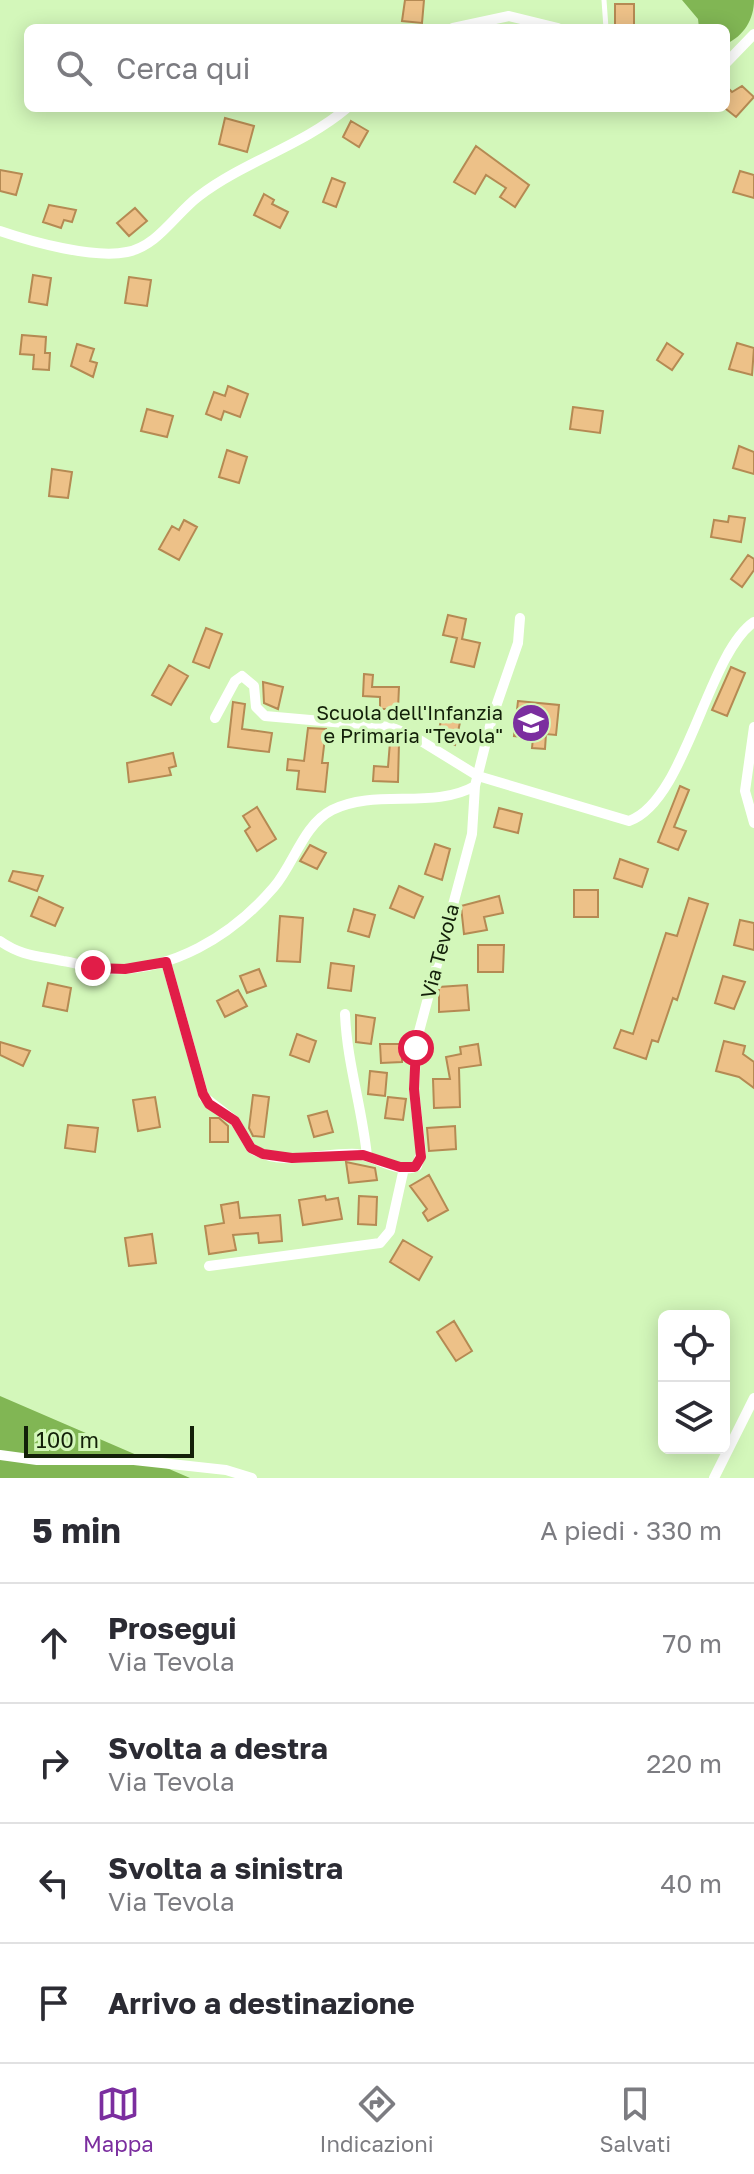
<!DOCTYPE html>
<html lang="it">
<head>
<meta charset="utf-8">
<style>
  :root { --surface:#fff; --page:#f2f2f3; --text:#2b2b33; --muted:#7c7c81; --line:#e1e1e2; --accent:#7b2e9f }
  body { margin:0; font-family:"Golos Text",sans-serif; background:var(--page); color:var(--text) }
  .controls { position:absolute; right:24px; bottom:24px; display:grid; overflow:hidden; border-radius:12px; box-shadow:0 4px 20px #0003 }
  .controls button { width:72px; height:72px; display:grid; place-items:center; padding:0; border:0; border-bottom:2px solid var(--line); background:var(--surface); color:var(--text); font:40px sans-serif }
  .scale { position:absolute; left:24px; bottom:20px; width:170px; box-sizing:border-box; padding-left:8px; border:4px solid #132009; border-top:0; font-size:22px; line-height:28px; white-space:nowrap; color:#132009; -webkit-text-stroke:6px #d3f7ba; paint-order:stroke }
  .stop { position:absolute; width:24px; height:24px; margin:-18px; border:6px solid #e11d48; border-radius:50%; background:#fff }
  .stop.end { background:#e11d48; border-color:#fff; box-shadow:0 2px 8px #0008 }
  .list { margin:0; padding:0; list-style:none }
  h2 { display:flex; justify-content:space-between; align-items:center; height:104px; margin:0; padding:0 32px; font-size:34px }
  h2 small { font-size:26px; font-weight:400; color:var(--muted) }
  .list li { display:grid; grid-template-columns:52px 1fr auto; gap:24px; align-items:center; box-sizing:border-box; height:120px; padding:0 32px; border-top:2px solid var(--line) }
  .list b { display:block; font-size:30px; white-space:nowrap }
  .list p { margin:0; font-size:26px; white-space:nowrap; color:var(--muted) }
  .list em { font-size:26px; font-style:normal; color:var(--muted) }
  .icon { flex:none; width:44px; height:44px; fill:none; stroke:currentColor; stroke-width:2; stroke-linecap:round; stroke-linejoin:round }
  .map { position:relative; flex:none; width:754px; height:1478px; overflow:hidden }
  .search { position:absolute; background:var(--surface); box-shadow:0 4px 20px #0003; left:24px; right:24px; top:24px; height:88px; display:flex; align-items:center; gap:20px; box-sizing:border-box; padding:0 28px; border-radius:12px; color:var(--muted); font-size:30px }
  .sheet { height:584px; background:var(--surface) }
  nav { display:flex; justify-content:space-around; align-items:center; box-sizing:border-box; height:112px; border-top:2px solid var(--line); background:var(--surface); font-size:22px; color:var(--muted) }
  nav a { display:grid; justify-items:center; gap:4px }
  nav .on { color:var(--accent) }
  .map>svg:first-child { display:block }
</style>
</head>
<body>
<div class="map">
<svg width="754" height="1478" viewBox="0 0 754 1478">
  <rect width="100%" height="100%" fill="#d3f7ba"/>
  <!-- forest -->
  <path fill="#81b654" d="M682,0H754C754,19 744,36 726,44V28H699L698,19Z
    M0,1396L190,1478H0Z"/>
  <!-- building -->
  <path fill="#edc188" stroke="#b58a53" stroke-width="2" d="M405,0H424L422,23L402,21Z
    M615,4H634V28H615Z
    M726,86L732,92L742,86L754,97L736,117L726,109Z
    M225,118L254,126L247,152L219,144Z
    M351,121L368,131L359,147L343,137Z
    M476,146L529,185L515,207L500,197L506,188L486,175L475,194L454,182Z
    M0,170L22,174L16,195L0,191Z
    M740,171L754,175V198L733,192Z
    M332,178L345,183L336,207L323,202Z
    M264,194L274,200L272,204L288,212L280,228L254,215Z
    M49,205L76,210L72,222L64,220L61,228L43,222Z
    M135,208L147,221L129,236L117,223Z
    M33,275L51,278L47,305L29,302Z
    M129,277L151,280L147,306L125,303Z
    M22,335L46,337L45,353H50L49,370L33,369L34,355L20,354Z
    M667,343L683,354L672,370L657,360Z
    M737,343L754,348L752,375L729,369Z
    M77,344L94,349L90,361L97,363L93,377L71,366Z
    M228,386L248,394L240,417L224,411L221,420L206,414L214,392L225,396Z
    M573,407L603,411L600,433L570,429Z
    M147,409L173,416L167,437L141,431Z
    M739,446L754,452V474L733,468Z
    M227,450L247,457L239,483L219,477Z
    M52,469L72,472L68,498L49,496Z
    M729,516L745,518L741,542L711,537L714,520L728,522Z
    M184,520L197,527L179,560L159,549L172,526L179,530Z
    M748,555L754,559V570L742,587L731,579Z
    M448,615L466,619L462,639L480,643L474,667L451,662L457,638L443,635Z
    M206,628L222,634L209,668L193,662Z
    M169,665L188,676L171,705L152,695Z
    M731,667L745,673L727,716L712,710Z
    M364,674L373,675L372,687H399L398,709H380V697L363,696Z
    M263,682L283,687L278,709L264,703Z
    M518,701L559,705L556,735L546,734L545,749L532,748L533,738L514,736Z
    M233,702L245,704L242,729L272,733L269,752L228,747Z
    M443,713L461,718L455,745L436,741Z
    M308,728L326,729L322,763H328L325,792L297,789L299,771L287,770L288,759L304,761Z
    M390,742L399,743L398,782L373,781L374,766L388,767Z
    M173,753L176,766L169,768L171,775L129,782L127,763Z
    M680,786L689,790L674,827L686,831L678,850L658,842Z
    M257,807L276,839L257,851L245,831L250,827L243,816Z
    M499,808L522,814L518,833L494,827Z
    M435,844L450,849L442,880L425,874Z
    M310,845L326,853L317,869L300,861Z
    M620,859L648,869L642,887L614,878Z
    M13,871L43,876L37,891L9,881Z
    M399,886L423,897L414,918L390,908Z
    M574,890H598V917H574Z
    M499,896L503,913L484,917L487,930L464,934L461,906Z
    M39,897L63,908L55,926L31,916Z
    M689,898L708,904L677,1000L673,998L658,1042L652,1040L646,1059L614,1048L621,1030L633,1034L666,933L677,936Z
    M354,909L375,915L369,937L348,931Z
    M280,916L303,918L300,962L277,961Z
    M740,920L754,923V950L734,945Z
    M478,945H504L503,972H478Z
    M331,963L354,966L351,991L328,988Z
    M259,969L266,986L247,993L240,976Z
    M723,976L745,982L734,1009L715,1003Z
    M48,983L71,988L67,1011L43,1006Z
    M467,985L469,1010L439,1012V987Z
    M238,990L247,1006L225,1017L217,1001Z
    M356,1015L375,1018L371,1044L356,1042Z
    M297,1034L316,1041L309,1062L290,1055Z
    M724,1041L745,1046L743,1054L754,1062V1088L739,1077L716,1071Z
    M0,1042L30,1051L23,1066L0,1055Z
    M380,1044H402V1062L381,1063Z
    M478,1044L481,1065L459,1068L460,1107L434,1108L433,1079H450L446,1057L461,1054L460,1047Z
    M370,1071L387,1073L385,1096L368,1094Z
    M253,1095L269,1097L264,1137L253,1136L249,1128Z
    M155,1097L160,1127L138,1131L133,1100Z
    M388,1097L406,1099L403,1120L385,1118Z
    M327,1111L333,1132L314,1137L308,1116Z
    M210,1118H219L228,1126V1142H210Z
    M68,1125L98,1128L95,1152L65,1148Z
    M455,1126L456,1149L429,1151L427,1128Z
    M346,1162L375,1168L377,1180L349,1183Z
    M429,1175L448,1210L428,1221L423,1213L427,1209L410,1186Z
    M325,1196L326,1200L338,1198L342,1219L303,1225L299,1200Z
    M359,1196L377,1197L376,1225L358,1224Z
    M238,1202L240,1218L280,1215L282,1241L259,1243L258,1233L233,1235L236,1250L209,1254L205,1226L224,1223L221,1205Z
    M152,1234L156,1263L129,1266L125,1238Z
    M403,1240L432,1257L419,1280L390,1262Z
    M454,1321L472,1351L456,1361L437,1332Z"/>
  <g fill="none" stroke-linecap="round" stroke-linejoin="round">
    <!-- service -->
    <path stroke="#fff" stroke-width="5" d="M604,0L606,28"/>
    <!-- minor -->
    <path stroke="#fff" stroke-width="10" d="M453,28L509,16L558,28
      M726,63L754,34
      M0,231C32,242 94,259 127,252C158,246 175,214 199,196C245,161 302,146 347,108
      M215,718L235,681L242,676L254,686L256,707L265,716L390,727L413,736L478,776L629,821C686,801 707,654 754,622
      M754,727L745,791L754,823
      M0,941C21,956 39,956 63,961C77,963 90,968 105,969C171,973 232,936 274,887C294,864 303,825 332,810C375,788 433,810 475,786
      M166,962L204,1097L235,1121L251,1148C281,1168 323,1152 357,1154C375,1156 400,1175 417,1166L421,1153L414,1089L417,1039L472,834L475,786L492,718L518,643L520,618
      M345,1014C347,1063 362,1107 367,1156
      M209,1266L380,1243L390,1231L404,1168
      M0,1455L37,1460H134L226,1470L252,1478
      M714,1478L754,1398"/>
  </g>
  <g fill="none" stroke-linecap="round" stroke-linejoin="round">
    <!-- route -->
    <path stroke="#e11d48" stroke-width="10" d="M93,968L125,969L166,962L203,1094L209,1104L235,1121L251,1148L263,1154L292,1158L363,1155L400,1167H415L421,1157L414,1089L416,1048"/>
  </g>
  <!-- icons -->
  <defs>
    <symbol id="school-disc" viewBox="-11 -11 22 22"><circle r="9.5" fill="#7b2e9f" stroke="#d3f7ba"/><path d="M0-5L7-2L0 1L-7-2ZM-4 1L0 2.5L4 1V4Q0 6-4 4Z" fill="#fff"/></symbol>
  </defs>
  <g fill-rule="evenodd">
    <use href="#school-disc" x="509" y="701" width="44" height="44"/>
  </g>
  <g text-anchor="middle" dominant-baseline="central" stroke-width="7" stroke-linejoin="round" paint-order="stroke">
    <!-- poi labels -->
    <g font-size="20" fill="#132009" stroke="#d3f7ba" text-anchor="end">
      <text x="503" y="712">Scuola dell'Infanzia<tspan x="503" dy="23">e Primaria "Tevola"</tspan></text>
    </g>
    <!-- street labels -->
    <g font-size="20" fill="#132009" stroke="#d3f7ba">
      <text transform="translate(439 951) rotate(-75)">Via Tevola</text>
    </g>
  </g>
</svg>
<div class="controls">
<button><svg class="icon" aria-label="locate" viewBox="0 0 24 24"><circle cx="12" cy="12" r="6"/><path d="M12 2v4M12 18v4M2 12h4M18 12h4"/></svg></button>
<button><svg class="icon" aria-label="layers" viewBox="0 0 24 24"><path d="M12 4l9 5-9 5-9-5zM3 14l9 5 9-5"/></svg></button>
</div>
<div class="scale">100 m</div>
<div class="stop" style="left:416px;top:1048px"></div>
<div class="stop end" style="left:93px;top:968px"></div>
<div class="search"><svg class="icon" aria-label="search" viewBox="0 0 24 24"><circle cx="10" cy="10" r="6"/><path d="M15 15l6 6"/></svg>Cerca qui</div>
</div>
<section class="sheet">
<h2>5 min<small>A piedi · 330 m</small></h2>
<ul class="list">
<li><svg class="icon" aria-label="ahead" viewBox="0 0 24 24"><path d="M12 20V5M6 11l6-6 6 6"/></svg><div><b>Prosegui</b><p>Via Tevola</p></div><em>70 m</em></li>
<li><svg class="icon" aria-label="right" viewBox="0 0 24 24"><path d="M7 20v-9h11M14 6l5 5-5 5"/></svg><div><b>Svolta a destra</b><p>Via Tevola</p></div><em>220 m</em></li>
<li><svg class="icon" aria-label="left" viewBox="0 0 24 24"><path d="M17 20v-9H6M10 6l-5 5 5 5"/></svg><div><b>Svolta a sinistra</b><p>Via Tevola</p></div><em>40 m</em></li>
<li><svg class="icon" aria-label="arrive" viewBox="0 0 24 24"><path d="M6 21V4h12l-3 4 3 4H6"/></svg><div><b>Arrivo a destinazione</b></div></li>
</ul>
</section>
<nav>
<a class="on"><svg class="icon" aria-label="map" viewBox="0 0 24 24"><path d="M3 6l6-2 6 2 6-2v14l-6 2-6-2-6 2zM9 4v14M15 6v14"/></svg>Mappa</a>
<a><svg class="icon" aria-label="directions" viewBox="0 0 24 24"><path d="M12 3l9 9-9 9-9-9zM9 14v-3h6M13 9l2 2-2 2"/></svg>Indicazioni</a>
<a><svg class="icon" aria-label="saved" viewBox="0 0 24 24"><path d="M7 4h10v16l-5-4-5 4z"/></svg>Salvati</a>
</nav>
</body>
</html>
